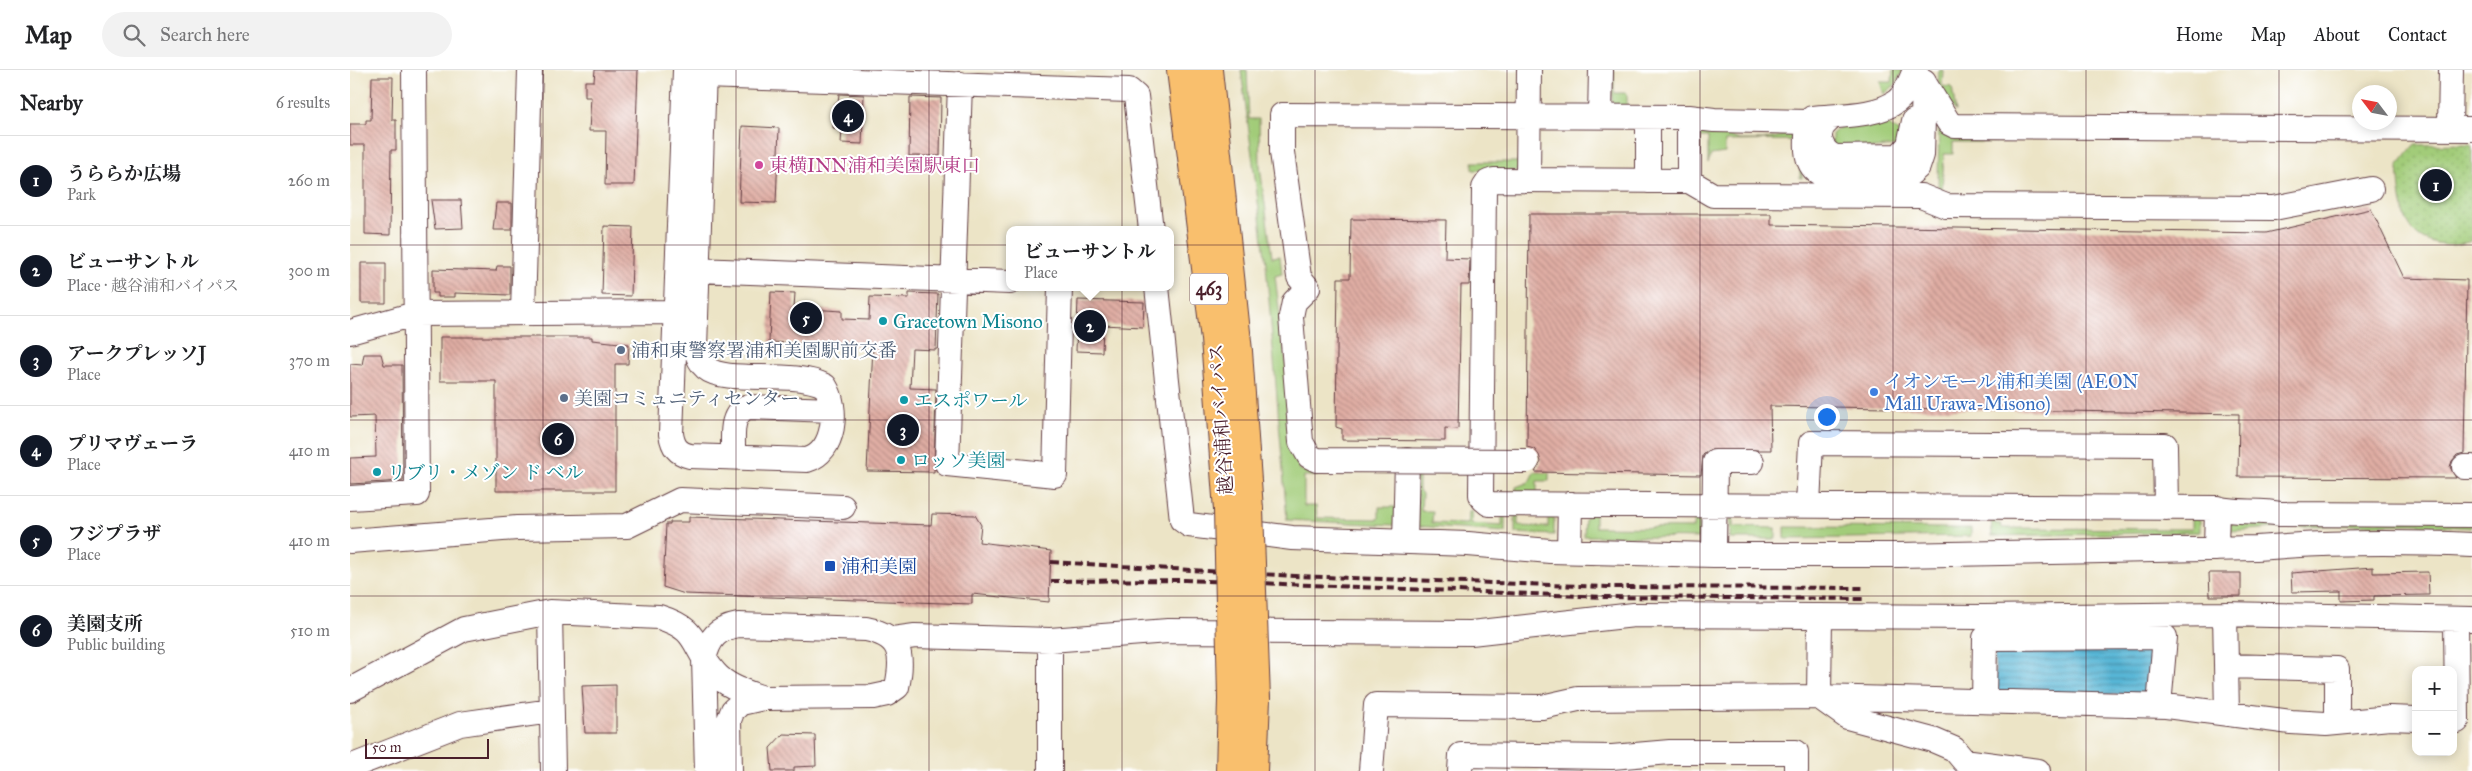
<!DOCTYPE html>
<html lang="en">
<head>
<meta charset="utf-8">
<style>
  :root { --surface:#fff; --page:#f2f2f2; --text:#202124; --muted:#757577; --line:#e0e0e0; --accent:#111827 }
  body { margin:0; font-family:"IM FELL Great Primer","Noto Serif JP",serif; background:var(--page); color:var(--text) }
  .controls { position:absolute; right:15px; bottom:15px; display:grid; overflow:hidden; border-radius:10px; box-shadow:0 2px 12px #0003 }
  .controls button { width:45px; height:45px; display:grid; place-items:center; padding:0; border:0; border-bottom:1px solid var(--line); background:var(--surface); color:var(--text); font:25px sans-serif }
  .compass { position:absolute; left:2002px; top:15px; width:45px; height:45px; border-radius:50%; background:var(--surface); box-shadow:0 2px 12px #0003; rotate:302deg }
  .scale { position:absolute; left:15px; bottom:12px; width:124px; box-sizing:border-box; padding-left:5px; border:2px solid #4a1f2b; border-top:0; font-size:14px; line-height:18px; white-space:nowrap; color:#4a1f2b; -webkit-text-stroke:4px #fff; paint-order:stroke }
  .you { position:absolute; left:1476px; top:346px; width:18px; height:18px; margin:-12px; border:4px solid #fff; border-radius:50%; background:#1a73e8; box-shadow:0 0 0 8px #1a73e833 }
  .badge { display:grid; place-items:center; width:32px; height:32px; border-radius:50%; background:var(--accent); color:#fff; font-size:16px; font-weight:700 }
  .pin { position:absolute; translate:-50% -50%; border:2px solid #fff; box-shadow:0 1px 5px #0006 }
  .popup { position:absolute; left:656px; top:156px; width:168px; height:65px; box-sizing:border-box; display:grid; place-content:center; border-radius:10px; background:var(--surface); filter:drop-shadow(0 1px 4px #0005); font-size:16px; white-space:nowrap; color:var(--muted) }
  .popup b { font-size:19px; color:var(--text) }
  .popup::after { content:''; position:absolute; left:50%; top:100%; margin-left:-10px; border:10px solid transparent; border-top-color:var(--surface) }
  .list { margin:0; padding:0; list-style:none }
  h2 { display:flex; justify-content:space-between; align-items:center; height:65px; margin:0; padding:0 20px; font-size:21px }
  h2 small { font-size:16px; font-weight:400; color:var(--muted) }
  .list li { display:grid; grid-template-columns:32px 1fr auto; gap:15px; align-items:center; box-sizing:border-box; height:90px; padding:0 20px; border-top:1px solid var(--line) }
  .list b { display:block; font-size:19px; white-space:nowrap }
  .list p { margin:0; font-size:16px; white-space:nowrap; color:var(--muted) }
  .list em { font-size:16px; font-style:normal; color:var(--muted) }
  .icon { flex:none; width:28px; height:28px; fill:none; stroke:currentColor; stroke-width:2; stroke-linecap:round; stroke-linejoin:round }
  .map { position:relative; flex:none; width:2122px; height:701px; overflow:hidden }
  header { display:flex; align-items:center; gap:30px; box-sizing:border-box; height:70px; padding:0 25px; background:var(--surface); border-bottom:1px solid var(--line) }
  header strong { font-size:24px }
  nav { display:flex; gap:28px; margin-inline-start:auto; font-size:18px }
  .search { width:350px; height:45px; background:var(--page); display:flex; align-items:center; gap:12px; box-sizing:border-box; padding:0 18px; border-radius:28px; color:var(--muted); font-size:19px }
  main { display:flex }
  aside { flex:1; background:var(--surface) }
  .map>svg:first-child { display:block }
</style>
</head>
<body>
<header>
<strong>Map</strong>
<div class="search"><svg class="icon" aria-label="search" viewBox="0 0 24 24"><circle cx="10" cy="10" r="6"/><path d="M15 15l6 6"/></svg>Search here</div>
<nav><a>Home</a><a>Map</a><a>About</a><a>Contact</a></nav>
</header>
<main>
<aside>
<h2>Nearby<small>6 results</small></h2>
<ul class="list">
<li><span class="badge">1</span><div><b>うららか広場</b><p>Park</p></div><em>260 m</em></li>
<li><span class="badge">2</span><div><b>ビューサントル</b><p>Place · 越谷浦和バイパス</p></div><em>300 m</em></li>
<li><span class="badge">3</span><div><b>アークプレッソJ</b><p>Place</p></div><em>370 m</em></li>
<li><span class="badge">4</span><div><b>プリマヴェーラ</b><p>Place</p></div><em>410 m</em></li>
<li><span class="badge">5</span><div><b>フジプラザ</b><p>Place</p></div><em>410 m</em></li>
<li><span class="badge">6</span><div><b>美園支所</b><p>Public building</p></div><em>510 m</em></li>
</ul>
</aside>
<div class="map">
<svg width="2122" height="701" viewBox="0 0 2122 701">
  <defs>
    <pattern id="park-dots" width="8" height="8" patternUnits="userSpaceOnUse" patternTransform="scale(1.25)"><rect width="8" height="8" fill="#a2cc79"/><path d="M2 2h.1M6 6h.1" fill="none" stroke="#8daf69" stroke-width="1.8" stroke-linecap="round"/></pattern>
    <pattern id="water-rules" width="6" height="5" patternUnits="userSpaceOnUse" patternTransform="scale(1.25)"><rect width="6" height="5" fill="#57b6d6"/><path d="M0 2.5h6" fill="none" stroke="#4a93ae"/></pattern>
    <pattern id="building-back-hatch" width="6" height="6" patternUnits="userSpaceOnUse" patternTransform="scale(1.25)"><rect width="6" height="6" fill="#e0aea4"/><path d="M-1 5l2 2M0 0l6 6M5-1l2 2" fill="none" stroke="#b88d86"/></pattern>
  </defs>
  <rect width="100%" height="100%" fill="#fff"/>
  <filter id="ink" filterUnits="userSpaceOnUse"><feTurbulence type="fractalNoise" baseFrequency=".02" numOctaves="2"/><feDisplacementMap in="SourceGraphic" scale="10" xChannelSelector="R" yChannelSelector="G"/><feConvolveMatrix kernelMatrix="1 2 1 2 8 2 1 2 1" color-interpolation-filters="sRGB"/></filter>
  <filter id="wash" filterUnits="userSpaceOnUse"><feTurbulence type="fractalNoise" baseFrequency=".0096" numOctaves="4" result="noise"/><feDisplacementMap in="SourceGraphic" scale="20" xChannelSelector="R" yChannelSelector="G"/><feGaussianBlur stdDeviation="1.12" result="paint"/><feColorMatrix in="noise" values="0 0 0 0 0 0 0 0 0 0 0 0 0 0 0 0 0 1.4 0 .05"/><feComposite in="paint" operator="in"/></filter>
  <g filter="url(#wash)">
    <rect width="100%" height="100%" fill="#ece4c6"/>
    <!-- green -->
    <path fill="#a2cc79" stroke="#767652" d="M891,0H897L899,49H909L910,96L922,187L930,186L932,204L925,206L949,400L966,401L967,406H954V436H966L967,448L1029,449V437H1046L1045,455L937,450L916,194Z
      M1262,0H1264V23H1277V36L1262,37Z
      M1543,0H1553L1545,15L1534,24L1530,12H1542Z
      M1589,0H1593L1592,16L1602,17L1606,42L1588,15Z
      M1589,51L1618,65L1620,68L1657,66V72H1603V84H1594L1592,121L1588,117Z
      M1492,55H1539L1550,63L1548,76L1491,81L1482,74V64Z
      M1360,58L1389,70H1414L1444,63L1452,71V108H1450V70L1375,71V83L1361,85L1358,93V67H1346L1352,59Z
      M1123,92H1173L1172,101L1123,100Z
      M1066,402H1069V420L1072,424L1071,441H1083L1082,453L1118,454L1119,442L1122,441L1121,454L1152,456V444H1155V462L1066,456L1068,426L1066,423Z
      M1184,402H1199V411H1187V424H1166V417L1179,412Z
      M1245,442V457L1343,458L1344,443L1350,449L1349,468L1234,466L1235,448Z
      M1383,442V457L1426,458V469H1380V444Z
      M1165,444L1168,445V456L1198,457V444L1202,445L1204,448V465L1165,463Z
      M1641,444H1646L1645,454H1651L1652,458L1842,459V444L1850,450V462L1642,466Z
      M2122,449V458L2063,454L1959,456L1880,461V452Z
      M1435,457L1621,458V466L1435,469Z"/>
    <!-- park -->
    <path fill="url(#park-dots)" stroke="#767652" d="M2119,74L2122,76V171C2114,173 2104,176 2095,175C2049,172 2051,130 2048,95L2064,75Z"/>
    <!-- water -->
    <path fill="url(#water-rules)" stroke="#506a80" d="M1644,575L1808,577L1803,626L1646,622Z"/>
    <g id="blocks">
      <!-- building -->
      <path fill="url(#building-back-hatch)" d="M245,0H288L284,115H255L256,61H239L241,27H235V11H244Z
        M22,7H43L42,50H46V80H41L40,165L15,164V75H0V54H16V50H21Z
        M489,24L514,25L512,74L491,73L492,59L483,58L484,33H488Z
        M560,27L591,28L590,86H559Z
        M392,56L429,58L426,133L389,132Z
        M81,130H111L113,158L85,159Z
        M146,133H162V160H143Z
        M2021,139L2054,208L2117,210L2114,383L2107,385L2102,391L2100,397L2106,408L1888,407L1889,344L1420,336L1421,380H1359L1353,385L1351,405L1185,402L1191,392L1189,385L1184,379L1177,377L1179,144H1421V155L1916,163Z
        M1001,149L1096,150L1095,188L1120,189L1119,215H1111L1108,359L1095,358V371L992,370V359L986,357L988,208H1000Z
        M254,156L283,157L281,226L252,225Z
        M11,193H36V233H11Z
        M147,196H160V225L105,223V227H88V223H83V199L146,201Z
        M421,222L445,223L444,238L492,241V249L519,250L520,227L559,228V223L588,224L586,280L562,279L560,318L586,319L584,402L517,401L523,276L419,272Z
        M728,230L794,232L793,257L753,255L752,282L726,281Z
        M90,267H242V270L279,274L278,294H265V421H146V311H90Z
        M14,284H31L34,295H52L53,411L0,414V388L26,387L25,346L0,347V294L12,295Z
        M582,444L625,445L631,455L629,472L701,481L699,532L622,524V534L335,524L313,517L316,454H320V452H339V447L581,455Z
        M2023,497V503L2078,502L2079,525L2024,526V530L1991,531V521L1942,522L1941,503Z
        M1859,503H1891V526H1860Z
        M266,615V663H235L232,616Z
        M433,664L465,665L466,696L444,697V701H422L420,678Z"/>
    </g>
  </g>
  <g filter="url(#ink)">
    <use href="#blocks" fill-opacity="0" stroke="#623d42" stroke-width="1"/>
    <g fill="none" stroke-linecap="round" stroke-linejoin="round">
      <defs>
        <path id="minor" d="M335,0L321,364C323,376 327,383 340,386L457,390C485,382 489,338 475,316C444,299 376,315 356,298C350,293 348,286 345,278L354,0
          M1565,0C1560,11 1557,23 1547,31C1526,47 1487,45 1462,48L1458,52C1457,70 1452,94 1471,104H1560L1568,97L1572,85L1574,11
          M354,6L779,20L786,26L801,160
          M610,14L597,394L705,405L710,217
          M1575,14L1599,53L1605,56L2122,59
          M1250,46L1251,0
          M1339,47V111L1144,110L1138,112L1134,118L1131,425L1133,429L1139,434L1867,438C1888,444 1909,439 1930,444L2122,445
          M1478,51C1463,62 1471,82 1486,87L1549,86L1559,75L1564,51
          M2100,58L2101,0
          M1178,110L1179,0
          M1298,111V47
          M1339,111L1363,125L1571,126L1596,136L1924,138L2021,119
          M347,200L660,212
          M807,217L832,450L839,455L942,468L1118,474L1200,481L1364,485H1549L1906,478C1978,472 2049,472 2122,475
          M173,242L180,0
          M941,247L944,232L958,218L949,207L932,82V45L1339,47L1364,50L1458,52
          M0,262L65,244L326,242
          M383,387C384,369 378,344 398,337L482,340
          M2114,397H2122
          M0,428L67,424L64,0
          M1458,435L1461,373L1815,375L1816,438
          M0,471L167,458L277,456L330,430L493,437
          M1055,472L1057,390
          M1866,479L1867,438
          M1219,481L1220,434
          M1364,485L1365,392H1402
          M200,542L203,701
          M1875,544L1877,644
          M1470,546L1469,627L1497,647L1583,670L1604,679L1614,691L1688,701
          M2106,549L2107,651
          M543,569L565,566L700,570V701
          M700,570L818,561L1121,563L1284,545L1634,547L1875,544L2122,549
          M1877,596L1987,599V653
          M0,620L114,559L200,542L309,547C351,560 340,575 365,603C377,617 396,622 413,628
          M1634,631L1635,568L1815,567L1809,636
          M0,697L110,654L201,641
          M357,701L354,589C359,568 367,559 388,555L516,559C551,566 554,584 547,617L537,624L523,627L413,628L391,633L383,640L379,650L380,701
          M1021,701L1026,635L1192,637L1228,629L1469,627L1816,636L1941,652L1976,654L2040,648L2066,649
          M1110,701L1111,685L1262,687L1320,682H1446V701"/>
        <path id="highway" d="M831,0L865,269L878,440
          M858,0L888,281L899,440
          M880,701L882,629
          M903,701L906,629"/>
      </defs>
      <!-- minor casing -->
      <use href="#minor" stroke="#623d42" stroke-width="26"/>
      <!-- highway casing -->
      <use href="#highway" stroke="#623d42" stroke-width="30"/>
      <!-- minor -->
      <use href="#minor" stroke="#fff" stroke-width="24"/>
      <!-- highway -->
      <use href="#highway" stroke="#f9bf6d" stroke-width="28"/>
      <!-- rail -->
      <path stroke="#4a1f2b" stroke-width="4" stroke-dasharray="8 4" stroke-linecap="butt" d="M701,492L945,506L1257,517L1515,518
        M701,511L835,510L1254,527L1514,529"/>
      <defs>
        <path id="minor-bridge" d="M941,247L951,372L959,386L967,390L1177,391"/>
        <path id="highway-bridge" d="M878,440L882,629
          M899,440L906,629"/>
      </defs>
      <!-- minor-bridge casing -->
      <use href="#minor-bridge" stroke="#623d42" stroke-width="26" stroke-linecap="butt"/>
      <!-- highway-bridge casing -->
      <use href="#highway-bridge" stroke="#623d42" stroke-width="30" stroke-linecap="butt"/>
      <!-- minor-bridge -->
      <use href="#minor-bridge" stroke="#fff" stroke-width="24"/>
      <!-- highway-bridge -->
      <use href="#highway-bridge" stroke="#f9bf6d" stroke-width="28"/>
    </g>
  </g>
  <!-- grid -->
  <path fill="none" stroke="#4a1f2b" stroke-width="1" stroke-opacity="0.55" d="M193,0V701M386,0V701M579,0V701M772,0V701M965,0V701M1157,0V701M1350,0V701M1543,0V701M1736,0V701M1929,0V701M0,175H2122M0,350H2122M0,526H2122"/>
  <!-- markers -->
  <circle fill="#d1479c" stroke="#fff" stroke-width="2" cx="409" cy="95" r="5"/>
  <g fill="#0f9aa8" stroke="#fff" stroke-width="2">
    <circle cx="533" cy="251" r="5"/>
    <circle cx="554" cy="330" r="5"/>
    <circle cx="551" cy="390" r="5"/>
    <circle cx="27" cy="402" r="5"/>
  </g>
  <g fill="#5c6f8a" stroke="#fff" stroke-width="2">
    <circle cx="271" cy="280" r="5"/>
    <circle cx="214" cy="328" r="5"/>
  </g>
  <circle fill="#3f7fe0" stroke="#fff" stroke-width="2" cx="1524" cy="322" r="5"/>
  <rect fill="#1a4fb4" stroke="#fff" stroke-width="2" x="474" y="490" width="12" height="12" rx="2.5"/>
  <g text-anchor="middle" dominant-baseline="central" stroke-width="4" stroke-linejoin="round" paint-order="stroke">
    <!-- shield labels -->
    <rect fill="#fff" stroke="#80626b" stroke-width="1" x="840" y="203.5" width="38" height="31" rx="4"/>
    <g font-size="18" font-weight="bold" fill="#4a1f2b">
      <text x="859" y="219">463</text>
    </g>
    <!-- hotel labels -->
    <g font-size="19" fill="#b23c85" stroke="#fff" text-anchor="start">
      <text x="419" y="95">東横INN浦和美園駅東口</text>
    </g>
    <!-- culture labels -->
    <g font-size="19" fill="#0d838f" stroke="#fff" text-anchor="start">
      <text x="543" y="251">Gracetown Misono</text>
      <text x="564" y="330">エスポワール</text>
      <text x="561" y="390">ロッソ美園</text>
      <text x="37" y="402">リブリ・メゾン ド ベル</text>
    </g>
    <!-- service labels -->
    <g font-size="19" fill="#4e5e75" stroke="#fff" text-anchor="start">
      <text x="281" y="280">浦和東警察署浦和美園駅前交番</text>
      <text x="224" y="328">美園コミュニティセンター</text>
    </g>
    <!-- shop labels -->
    <g font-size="19" fill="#366cbe" stroke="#fff" text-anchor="start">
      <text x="1534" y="311">イオンモール浦和美園 (AEON<tspan x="1534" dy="22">Mall Urawa-Misono)</tspan></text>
    </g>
    <!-- street labels -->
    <g font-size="19" fill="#4a1f2b" stroke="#fff">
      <text transform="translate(871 349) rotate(-94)">越谷浦和バイパス</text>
    </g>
    <!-- transit labels -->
    <g font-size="19" fill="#164399" stroke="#fff" text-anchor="start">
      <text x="491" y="496">浦和美園</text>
    </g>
  </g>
</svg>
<div class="controls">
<button>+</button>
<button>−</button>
</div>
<svg class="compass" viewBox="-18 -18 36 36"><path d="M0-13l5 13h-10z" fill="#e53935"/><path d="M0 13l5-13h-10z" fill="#757577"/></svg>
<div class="scale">50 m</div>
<div class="you"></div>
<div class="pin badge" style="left:2086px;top:115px">1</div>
<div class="pin badge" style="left:740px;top:256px">2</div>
<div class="popup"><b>ビューサントル</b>Place</div>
<div class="pin badge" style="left:553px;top:360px">3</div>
<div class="pin badge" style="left:498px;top:46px">4</div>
<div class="pin badge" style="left:456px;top:248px">5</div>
<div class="pin badge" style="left:208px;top:369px">6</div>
</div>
</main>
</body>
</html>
